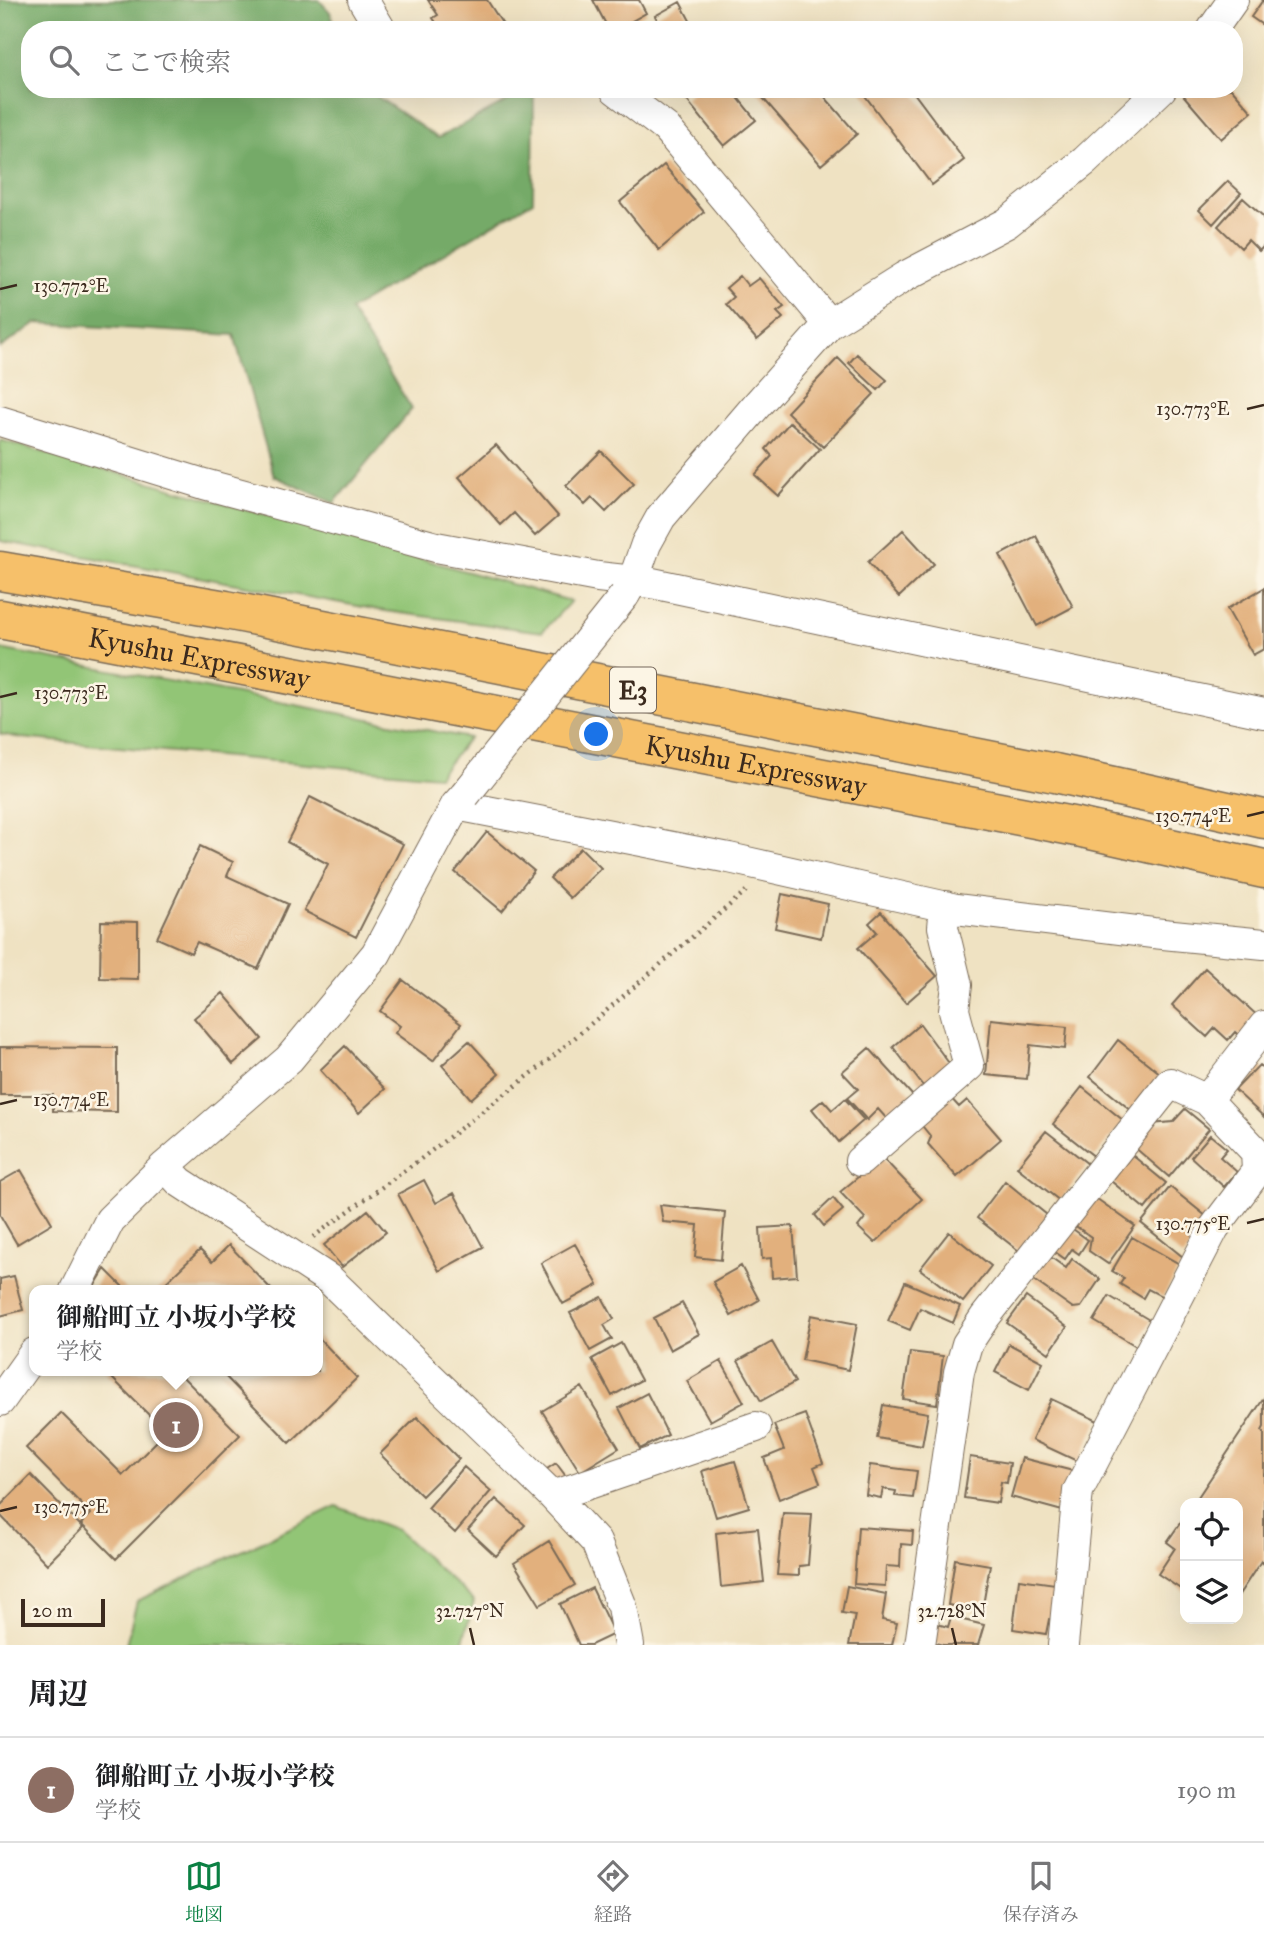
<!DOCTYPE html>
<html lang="ja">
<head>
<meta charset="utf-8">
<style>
  :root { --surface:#fff; --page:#f6f6f6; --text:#202124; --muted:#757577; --line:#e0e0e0; --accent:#0b8043 }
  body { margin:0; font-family:"IM FELL Great Primer","Noto Serif JP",serif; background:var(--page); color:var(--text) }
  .controls { position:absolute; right:21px; bottom:21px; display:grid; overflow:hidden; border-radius:14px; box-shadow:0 7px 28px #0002 }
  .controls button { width:63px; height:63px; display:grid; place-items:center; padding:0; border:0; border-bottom:2px solid var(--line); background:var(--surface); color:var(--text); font:35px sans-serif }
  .scale { position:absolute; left:21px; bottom:18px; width:84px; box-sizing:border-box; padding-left:7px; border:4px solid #3b2a1e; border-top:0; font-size:19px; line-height:24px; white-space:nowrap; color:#3b2a1e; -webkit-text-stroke:5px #fcf5e5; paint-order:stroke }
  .you { position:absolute; left:597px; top:735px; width:24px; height:24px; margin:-18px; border:5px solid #fff; border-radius:50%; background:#1a73e8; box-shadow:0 0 0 10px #1a73e833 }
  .badge { display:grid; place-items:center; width:46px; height:46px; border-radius:50%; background:var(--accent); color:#fff; font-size:23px; font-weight:700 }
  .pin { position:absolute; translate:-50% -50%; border:4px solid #fff; box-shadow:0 2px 7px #0006 }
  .popup { position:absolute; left:29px; top:1285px; width:294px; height:91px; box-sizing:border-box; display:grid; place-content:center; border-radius:14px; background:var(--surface); filter:drop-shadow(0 2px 5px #0005); font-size:23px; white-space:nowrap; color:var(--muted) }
  .popup b { font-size:26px; color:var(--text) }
  .popup::after { content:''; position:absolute; left:50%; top:100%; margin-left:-14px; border:14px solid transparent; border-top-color:var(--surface) }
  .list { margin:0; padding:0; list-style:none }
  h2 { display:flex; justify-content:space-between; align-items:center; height:91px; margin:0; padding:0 28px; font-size:30px }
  h2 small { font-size:23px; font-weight:400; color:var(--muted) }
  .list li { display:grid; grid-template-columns:46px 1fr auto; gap:21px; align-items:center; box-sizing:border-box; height:105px; padding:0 28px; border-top:2px solid var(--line) }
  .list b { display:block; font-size:26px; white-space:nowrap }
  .list p { margin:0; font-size:23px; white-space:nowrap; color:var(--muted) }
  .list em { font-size:23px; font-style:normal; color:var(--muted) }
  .icon { flex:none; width:38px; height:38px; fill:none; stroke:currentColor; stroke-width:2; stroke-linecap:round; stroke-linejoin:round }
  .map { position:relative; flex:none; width:1264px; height:1645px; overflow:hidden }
  .search { position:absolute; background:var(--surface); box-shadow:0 7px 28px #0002; left:21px; right:21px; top:21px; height:77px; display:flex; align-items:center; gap:18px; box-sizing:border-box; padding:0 24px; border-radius:28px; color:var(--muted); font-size:26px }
  .sheet { height:196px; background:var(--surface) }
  nav { display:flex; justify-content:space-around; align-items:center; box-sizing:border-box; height:98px; border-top:2px solid var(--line); background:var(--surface); font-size:19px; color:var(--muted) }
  nav a { display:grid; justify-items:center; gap:4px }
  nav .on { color:var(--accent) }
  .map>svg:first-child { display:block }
</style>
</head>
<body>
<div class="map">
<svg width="1264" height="1645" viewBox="0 0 1264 1645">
  <rect width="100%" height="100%" fill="#fcf5e5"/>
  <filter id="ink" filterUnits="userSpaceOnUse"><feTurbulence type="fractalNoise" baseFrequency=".0143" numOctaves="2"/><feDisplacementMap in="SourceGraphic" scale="14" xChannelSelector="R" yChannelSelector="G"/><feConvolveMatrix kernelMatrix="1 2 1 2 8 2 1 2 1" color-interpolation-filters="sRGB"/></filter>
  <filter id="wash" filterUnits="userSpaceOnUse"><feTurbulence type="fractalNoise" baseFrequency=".00686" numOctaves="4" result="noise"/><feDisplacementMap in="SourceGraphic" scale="28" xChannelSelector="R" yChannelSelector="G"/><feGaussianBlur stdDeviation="1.57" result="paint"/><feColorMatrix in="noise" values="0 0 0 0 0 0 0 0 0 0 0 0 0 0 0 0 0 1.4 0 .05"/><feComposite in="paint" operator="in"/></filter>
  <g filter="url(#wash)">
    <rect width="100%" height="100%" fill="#efe2c2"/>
    <!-- green -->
    <path fill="#92c576" stroke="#66784a" stroke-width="2" d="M0,440L571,601L542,632L385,611L0,541Z
      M0,649L469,738L438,776L21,738L0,734Z
      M336,1506L397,1530L474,1601L462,1645H126L137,1601Z"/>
    <!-- forest -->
    <path fill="#75aa67" stroke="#586a42" stroke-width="2" d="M0,0H319L330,12L336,30H30V89H366L438,138L530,89H534L533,201L350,310L412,409L334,503L274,476L234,335L36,323L0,348Z"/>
    <g id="blocks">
      <!-- building -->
      <path fill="#e2b07d" d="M428,0H487L505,28L502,30H441L433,18L438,15Z
        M593,0H639L646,13L616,30H609Z
        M1263,0H1264V26L1251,17Z
        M680,2L695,30H663L655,16Z
        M696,89H731L756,120L724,146L685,98Z
        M755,89H818L857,134L821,165Z
        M860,89H911L964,160L932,185Z
        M1192,89H1232L1252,112L1221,139L1184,96Z
        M664,165L704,212L659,250L620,202Z
        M1228,181L1241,193L1213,224L1199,210Z
        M1243,198L1264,217V246L1259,251L1248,240L1241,248L1218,226Z
        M740,276L748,286L759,278L784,307L777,312L783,318L757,340L726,304L734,297L726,288Z
        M857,354L887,380L878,390L849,363Z
        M838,358L874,394L823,447L787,412Z
        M790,422L820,449L778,496L755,475L772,456L766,449Z
        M496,445L558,516L535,536L514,513L501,525L459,477Z
        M601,451L634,484L606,512L592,498L585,505L566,486Z
        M903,530L934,564L899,597L868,562Z
        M1036,536L1073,607L1037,626L1000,555Z
        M1264,588V649L1253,655L1227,609Z
        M310,797L403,844L356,937L304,911L328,864L287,842Z
        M487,832L534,871L502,911L455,872Z
        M200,846L233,862L227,876L288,904L258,969L197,942L191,953L157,938Z
        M581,848L601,868L570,898L550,878Z
        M782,894L828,904L821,938L775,928Z
        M881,912L937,976L906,1003L858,948L877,932L869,923Z
        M101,921L138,922V979L100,978Z
        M1205,968L1260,1018L1242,1038L1235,1032L1228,1040L1215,1028L1207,1037L1172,1005Z
        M403,980L461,1024L433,1061L395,1033L400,1026L380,1011Z
        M223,993L262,1039L233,1064L194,1018Z
        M991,1019L1067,1027L1065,1049L1030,1045L1027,1079L986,1075Z
        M920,1024L951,1066L923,1086L893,1047Z
        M1118,1040L1161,1074L1132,1111L1090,1077Z
        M469,1041L499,1074L471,1099L442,1065Z
        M345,1046L385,1089L359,1113L320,1070Z
        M0,1047L117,1048V1112L53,1111V1095H0Z
        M869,1048L913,1096L887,1119L878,1109L867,1120L847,1098L858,1089L842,1072Z
        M1259,1065L1264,1069V1117L1235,1090Z
        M1082,1087L1124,1121L1095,1157L1053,1124Z
        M949,1096L959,1107L967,1100L1001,1139L957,1177L928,1144L931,1137L919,1122Z
        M845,1099L864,1120L839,1142L812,1109L823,1100L832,1110Z
        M1185,1109L1209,1129L1169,1177L1133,1146L1151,1124L1173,1122Z
        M1046,1131L1088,1164L1060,1201L1017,1167Z
        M1210,1135L1227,1149L1220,1157L1237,1172L1224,1187L1191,1157Z
        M1132,1155L1166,1183L1145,1209L1111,1181Z
        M882,1157L922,1199L875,1243L858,1227L865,1218L840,1192Z
        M21,1170L52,1223L17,1244L0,1215V1182Z
        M424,1180L436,1203L454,1193L483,1247L439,1271L398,1194Z
        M1005,1181L1047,1215L1019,1251L977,1218Z
        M1170,1187L1212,1221L1183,1257L1141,1223Z
        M1093,1196L1135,1226L1108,1264L1089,1251L1091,1237L1073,1224Z
        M833,1198L843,1210L824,1226L815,1215Z
        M660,1205L725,1212L721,1260L695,1257L698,1225L663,1222Z
        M368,1210L386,1232L342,1267L324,1245Z
        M1066,1224L1088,1240L1079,1254L1072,1249L1065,1259L1051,1249Z
        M793,1226L797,1276L772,1278L771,1258L762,1259L760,1228Z
        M949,1232L991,1266L963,1302L920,1269Z
        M1132,1237L1181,1265L1163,1297L1148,1289L1143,1298L1120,1284L1124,1278L1112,1271Z
        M575,1244L598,1285L563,1304L541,1263Z
        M229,1245L272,1290H158L200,1250L212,1262Z
        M1049,1256L1066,1268L1072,1259L1100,1279L1081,1307L1073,1308L1032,1279Z
        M741,1266L759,1300L731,1316L713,1282Z
        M105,1269L126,1290H92Z
        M14,1276L23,1310L0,1316V1279Z
        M905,1282L960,1306L953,1323L920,1308L910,1330L888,1321Z
        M1109,1296L1151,1321L1136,1346L1094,1321Z
        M602,1297L614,1319L604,1325L612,1339L590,1351L570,1313Z
        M1026,1297L1067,1327L1049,1353L1007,1323Z
        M682,1303L699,1334L670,1350L654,1318Z
        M811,1315L857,1324L848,1370L802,1360Z
        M318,1337L357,1378L290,1443L220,1371H318Z
        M772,1342L795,1382L761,1401L738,1361Z
        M621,1343L641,1380L612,1396L592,1359Z
        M1009,1344L1043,1362L1029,1390L995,1372Z
        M910,1352L943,1356L937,1404L903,1399Z
        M721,1361L744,1402L710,1421L687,1381Z
        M105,1371H177L240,1435L116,1559L81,1524L91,1514L26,1448L61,1413L123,1475L166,1432Z
        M582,1387L619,1448L580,1472L542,1411Z
        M647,1393L668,1435L640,1449L619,1408Z
        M1264,1398V1427L1262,1431L1264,1432V1564L1261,1561L1238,1596V1503H1194Z
        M1051,1399L1098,1421L1079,1462L1032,1440Z
        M883,1405L928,1413L922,1446L877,1438Z
        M805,1414L823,1463L814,1467L820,1483L779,1499L764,1458L784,1450L774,1425Z
        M417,1417L459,1459L422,1496L380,1454Z
        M970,1457L1010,1463L1007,1483L1001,1482L998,1503L964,1498Z
        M1022,1458L1077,1472L1066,1512L1011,1497Z
        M735,1461L749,1507L716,1517L702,1471Z
        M556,1463L568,1479L553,1490L541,1473Z
        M870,1465L917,1471L913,1498L895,1496L896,1491L883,1489L881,1498L866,1495Z
        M464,1467L491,1491L455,1533L428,1508Z
        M31,1475L83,1528L47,1564L0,1515V1506Z
        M496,1499L525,1525L496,1556L468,1530Z
        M783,1513L812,1514L808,1565L799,1566V1576L777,1575Z
        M1185,1516V1592L1158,1574L1175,1548L1167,1542Z
        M858,1527L913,1531L912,1545L901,1544L900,1567L886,1566L885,1586L854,1584Z
        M758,1528L764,1582L721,1587L716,1533Z
        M549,1541L575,1585L540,1605L514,1563Z
        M955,1559L990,1565L982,1611L948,1605Z
        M1019,1579L1063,1585L1058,1620L1049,1619L1046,1634L1013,1629Z
        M847,1586L886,1594L882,1620L897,1623L892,1645H849L855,1615L842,1613Z
        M592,1588L614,1634L591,1645H579L560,1604Z
        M951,1617L984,1625L978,1645H943L932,1642L937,1624L948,1627Z"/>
    </g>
  </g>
  <g filter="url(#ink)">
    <use href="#blocks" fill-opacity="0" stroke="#7a6a57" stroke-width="2"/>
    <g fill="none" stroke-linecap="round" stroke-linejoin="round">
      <defs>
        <path id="minor" d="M363,0L381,30
          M1212,30L1233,0
          M615,89L666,128L829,324
          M0,421L204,484L436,547L598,577L652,583L1264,713
          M624,596L633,581L646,544L661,517L756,406L829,324L904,277L1007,223L1085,161L1161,89
          M456,805L729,858L956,909L1153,933L1264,944
          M860,1161L969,1066L954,1010L957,985L943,927L945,906
          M165,1166L180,1182L330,1280L553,1496L596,1542L622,1607L629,1645
          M75,1290L110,1220L165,1166L289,1059L376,954L456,805L465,795
          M0,1401L34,1353
          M553,1496L756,1427
          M920,1645L959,1372L967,1344L985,1317L1170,1083L1207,1100
          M1063,1645L1078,1491L1214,1228L1257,1171L1256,1152L1207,1100L1264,1026"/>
        <g id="highway">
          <path d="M0,571L226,610L1055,773L1264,819"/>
          <path id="s1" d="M0,619L1077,827L1264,869"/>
        </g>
      </defs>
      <!-- minor casing -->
      <use href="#minor" stroke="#7a6a57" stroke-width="32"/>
      <!-- highway casing -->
      <use href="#highway" stroke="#7a6a57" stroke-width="41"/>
      <!-- path -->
      <path stroke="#7a6a57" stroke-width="4.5" stroke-dasharray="2 5" stroke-linecap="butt" d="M313,1237L422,1158L544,1064L746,891"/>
      <!-- minor -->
      <use href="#minor" stroke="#fff" stroke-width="30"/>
      <!-- highway -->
      <use href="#highway" stroke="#f6c06b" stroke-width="38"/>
      <defs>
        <path id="minor-bridge" d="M465,795L624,596"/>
      </defs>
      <!-- minor-bridge casing -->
      <use href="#minor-bridge" stroke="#7a6a57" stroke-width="32" stroke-linecap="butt"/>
      <!-- minor-bridge -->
      <use href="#minor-bridge" stroke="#fff" stroke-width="30"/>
    </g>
  </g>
  <!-- ticks -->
  <path fill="none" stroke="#3b2a1e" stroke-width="2.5" d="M0,289L17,285M1247,409L1264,405M0,697L17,693M1247,816L1264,812M0,1104L17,1100M1247,1223L1264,1219M0,1511L17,1507M470,1628L474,1645M952,1628L956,1645"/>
  <g text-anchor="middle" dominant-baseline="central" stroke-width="5" stroke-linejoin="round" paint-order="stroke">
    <!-- shield labels -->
    <rect fill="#fcf5e5" stroke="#75675a" stroke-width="2" x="610" y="667.5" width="46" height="45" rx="5"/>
    <g font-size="26" font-weight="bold" fill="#3b2a1e">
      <text x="633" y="690">E3</text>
    </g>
    <!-- street labels -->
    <g font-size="28" fill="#3b2a1e" stroke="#fcf5e5">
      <text stroke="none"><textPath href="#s1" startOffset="203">Kyushu Expressway</textPath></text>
      <text stroke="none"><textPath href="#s1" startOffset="770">Kyushu Expressway</textPath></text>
    </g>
  </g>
  <g font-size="18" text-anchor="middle" fill="#3b2a1e" stroke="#fcf5e5" stroke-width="5" stroke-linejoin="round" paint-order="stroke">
    <text x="71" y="292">130.772°E</text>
    <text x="1193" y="415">130.773°E</text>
    <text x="71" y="699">130.773°E</text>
    <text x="1193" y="822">130.774°E</text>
    <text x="71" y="1106">130.774°E</text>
    <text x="1193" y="1230">130.775°E</text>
    <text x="71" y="1513">130.775°E</text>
    <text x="470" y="1617">32.727°N</text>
    <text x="952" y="1617">32.728°N</text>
  </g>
</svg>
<div class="controls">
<button><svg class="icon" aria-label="locate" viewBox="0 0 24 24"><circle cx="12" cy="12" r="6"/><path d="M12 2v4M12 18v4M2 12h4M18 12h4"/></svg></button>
<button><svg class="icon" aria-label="layers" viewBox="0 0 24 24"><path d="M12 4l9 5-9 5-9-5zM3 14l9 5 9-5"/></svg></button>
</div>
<div class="scale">20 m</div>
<div class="you"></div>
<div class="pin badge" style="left:176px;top:1425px;background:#8d6e63">1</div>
<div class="popup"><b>御船町立 小坂小学校</b>学校</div>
<div class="search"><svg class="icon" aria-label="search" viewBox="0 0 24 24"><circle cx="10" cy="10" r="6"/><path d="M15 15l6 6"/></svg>ここで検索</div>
</div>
<section class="sheet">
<h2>周辺<small></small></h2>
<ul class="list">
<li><span class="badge" style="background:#8d6e63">1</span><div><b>御船町立 小坂小学校</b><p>学校</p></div><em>190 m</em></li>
</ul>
</section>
<nav>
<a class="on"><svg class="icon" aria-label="map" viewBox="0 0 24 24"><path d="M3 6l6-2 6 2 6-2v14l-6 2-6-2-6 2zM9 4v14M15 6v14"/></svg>地図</a>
<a><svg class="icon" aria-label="directions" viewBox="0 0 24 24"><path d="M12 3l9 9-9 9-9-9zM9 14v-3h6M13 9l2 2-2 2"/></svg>経路</a>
<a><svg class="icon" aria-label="saved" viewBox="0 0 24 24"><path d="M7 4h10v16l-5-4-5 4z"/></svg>保存済み</a>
</nav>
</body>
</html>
